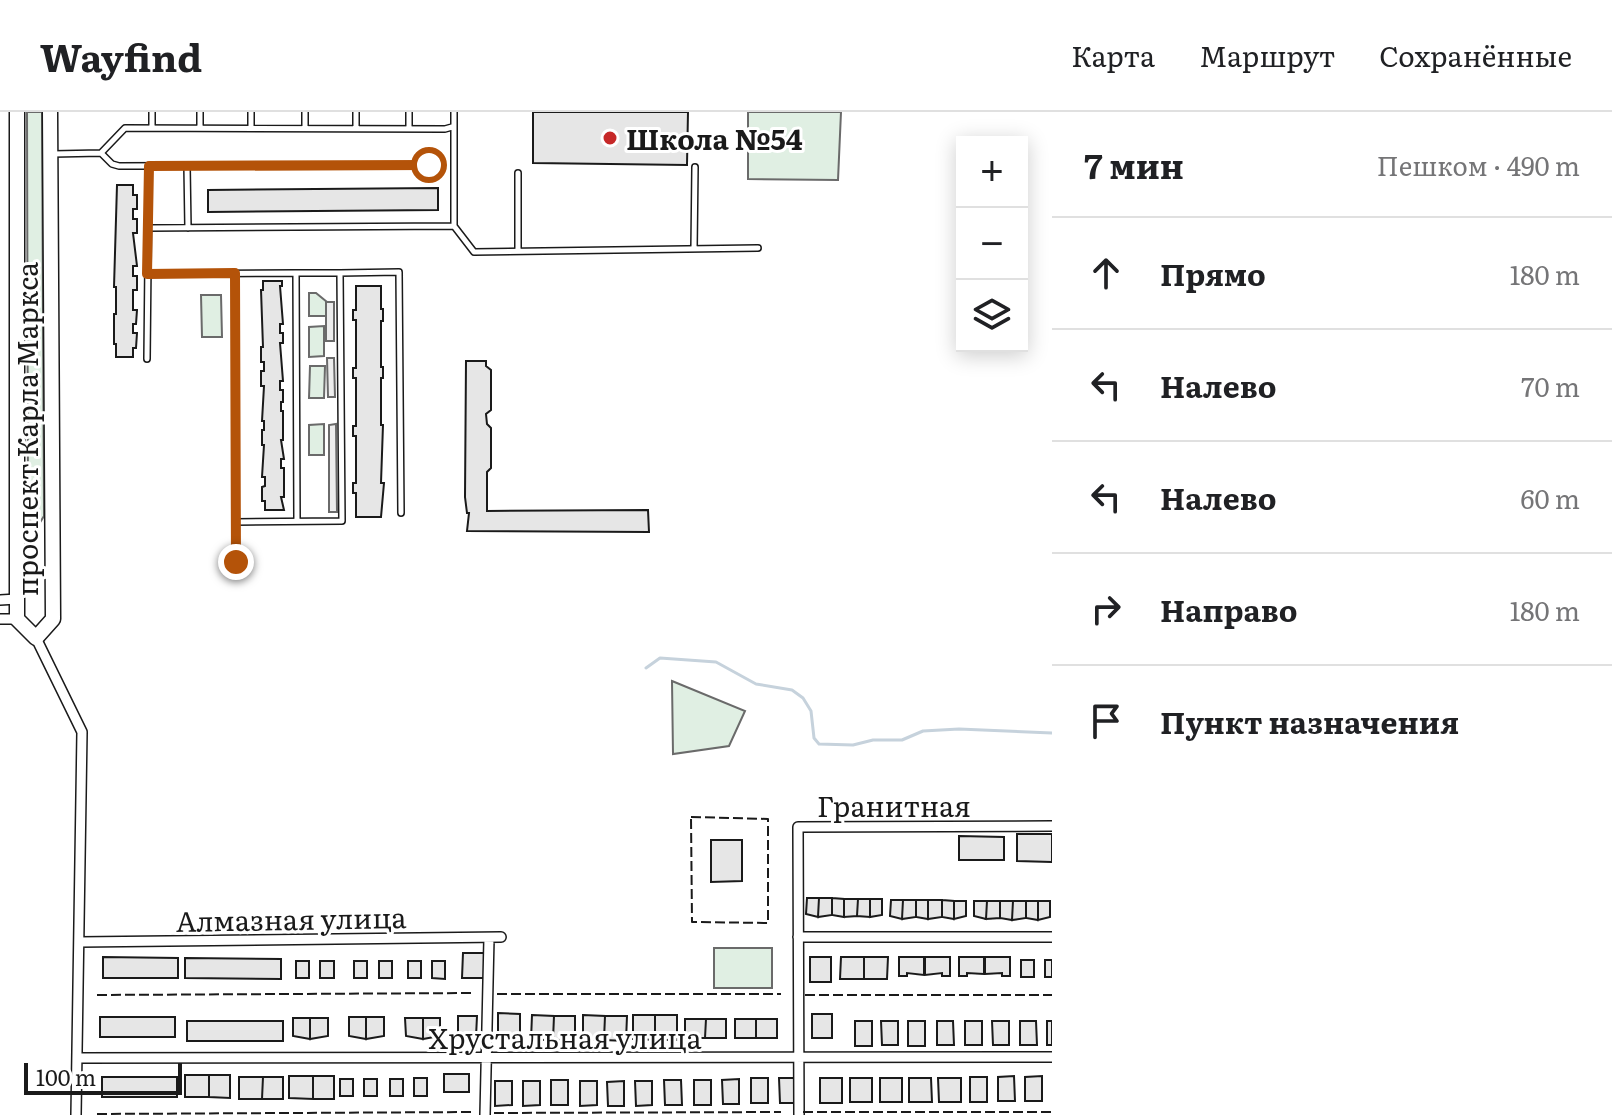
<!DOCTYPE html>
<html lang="ru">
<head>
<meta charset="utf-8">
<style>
  :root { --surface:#fff; --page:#f6f6f6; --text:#202124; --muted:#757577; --line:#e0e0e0 }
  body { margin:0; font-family:Literata,serif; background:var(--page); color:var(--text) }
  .controls { position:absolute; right:24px; top:24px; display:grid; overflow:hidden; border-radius:0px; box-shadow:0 4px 20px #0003 }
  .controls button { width:72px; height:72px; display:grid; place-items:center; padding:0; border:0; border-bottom:2px solid var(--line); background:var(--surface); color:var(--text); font:40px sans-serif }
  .scale { position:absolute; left:24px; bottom:20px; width:158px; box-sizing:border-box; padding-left:8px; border:4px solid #1a1a1a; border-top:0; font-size:22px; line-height:28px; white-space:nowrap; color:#1a1a1a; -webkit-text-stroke:6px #fff; paint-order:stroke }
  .stop { position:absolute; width:24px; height:24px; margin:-18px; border:6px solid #b45309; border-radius:50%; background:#fff }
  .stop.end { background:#b45309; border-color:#fff; box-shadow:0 2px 8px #0008 }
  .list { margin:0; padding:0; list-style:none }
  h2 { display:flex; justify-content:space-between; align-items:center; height:104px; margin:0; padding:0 32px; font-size:34px }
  h2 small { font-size:26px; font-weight:400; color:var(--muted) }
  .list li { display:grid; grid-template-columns:52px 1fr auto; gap:24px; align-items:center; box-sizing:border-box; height:112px; padding:0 32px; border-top:2px solid var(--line) }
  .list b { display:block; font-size:30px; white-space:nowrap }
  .list em { font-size:26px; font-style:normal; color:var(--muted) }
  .icon { flex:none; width:44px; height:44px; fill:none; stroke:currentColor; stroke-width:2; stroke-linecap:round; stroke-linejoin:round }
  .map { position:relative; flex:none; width:1052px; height:1003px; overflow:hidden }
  header { display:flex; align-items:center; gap:48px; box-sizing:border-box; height:112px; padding:0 40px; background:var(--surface); border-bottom:2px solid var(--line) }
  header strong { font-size:38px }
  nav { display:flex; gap:44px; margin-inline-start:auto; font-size:28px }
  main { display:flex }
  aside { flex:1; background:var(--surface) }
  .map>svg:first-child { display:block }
</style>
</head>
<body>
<header>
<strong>Wayfind</strong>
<nav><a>Карта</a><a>Маршрут</a><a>Сохранённые</a></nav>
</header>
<main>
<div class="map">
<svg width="1052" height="1003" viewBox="0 0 1052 1003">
  <rect width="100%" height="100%" fill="#fff"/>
  <!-- green -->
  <path fill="#e0efe3" stroke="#6a6a6a" stroke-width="2" d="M27,0H42L44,404L39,412L31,410L28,404Z
    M748,0H841L838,68L748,67Z
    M309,181H316L327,190V204H309Z
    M201,183H221L222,225H202Z
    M324,214V244L309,245V215Z
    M310,254H325L324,286H309Z
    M324,312V343H309V313Z
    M672,569L745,599L729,634L673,642Z
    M772,836V876H714V836Z"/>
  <!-- parking -->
  <path fill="#ededed" stroke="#6a6a6a" stroke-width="2" d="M326,190H334V229H326Z
    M327,246H334L335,285H328Z
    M336,312L337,400H329V313Z"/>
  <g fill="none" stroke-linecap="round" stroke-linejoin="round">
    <!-- stream -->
    <path stroke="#c6d2dc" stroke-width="3" d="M646,556L660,546L716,550L756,572L792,578L803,586L811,599L814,626L819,632L853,633L873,628H902L923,619L959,617L1052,621"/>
  </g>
  <!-- building -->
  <path fill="#e6e6e6" stroke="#1a1a1a" stroke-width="2" d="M533,0H688L687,53L533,51Z
    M117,73H133V83H137V97H133V107H137V121H133L137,154H133V164H137V178H133V198H137L136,212H133V221H137L136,236H133V245H116V232H114V202H116V175H114Z
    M438,76V98L208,100V78Z
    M263,169H282V174H280L283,212H280V221H283V231H280L283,269H280V278H283V290H281V299H283V328H281L284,347H281V356H284V385H281L284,398H265V389H262V375L265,374V365H262L264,333H262V318H264V309H262L264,274H261V259H264V250H261V235H263L261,178H263Z
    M356,174H381V197H383V209H381V255H383V266H381V313H383L381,371H384L381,405H356V381H353V371H356V324H353V314H356V266H353V256H356V208H353V198H356Z
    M466,249H486V254L491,258V298L486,302L487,312L491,316V356L487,360V399L648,398L649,420L467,419L469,401H467L465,385Z
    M1017,722H1052V750L1017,749Z
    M959,724L1004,725V748H959Z
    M711,728H742V769L711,770Z
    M807,786H819L818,805L806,802Z
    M819,786H832V803L818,805Z
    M832,786L844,787V805L832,803Z
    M844,787H858L857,804L844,805Z
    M858,787H870V805L857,804Z
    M870,787H882V803L870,805Z
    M891,788H903L902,807L890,804Z
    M903,788H916V805L902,807Z
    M916,788H928V807L916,805Z
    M928,788H942V805L928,807Z
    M942,788L954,789V807L942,805Z
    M954,789H966V804L954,807Z
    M974,789H987L986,807L974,804Z
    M987,789H1000V806L986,807Z
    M1000,789H1013L1012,808L1000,806Z
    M1013,789H1026V806L1012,808Z
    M1026,789H1038V808L1026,806Z
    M1038,789H1050V805L1038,808Z
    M463,841H485L484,866H462Z
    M103,845L178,846V866H103Z
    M810,845H831V870H810Z
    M841,845H864V867H840Z
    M864,845H888L887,867H864Z
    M899,845H924V863L907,861V864H899Z
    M925,845H950V864H942V861L925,863Z
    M959,845H984V862L967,861V864H959Z
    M985,845H1010V864H1002V861L985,862Z
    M185,846L281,847V867L185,866Z
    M1021,848H1034V865H1021Z
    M1045,848H1052V865H1045Z
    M296,849H309V866H296Z
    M320,849H334V866H320Z
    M354,849H367V866H354Z
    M379,849H392V866H379Z
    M408,849H421V866H408Z
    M432,849H445V867L432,866Z
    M498,901L520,902V927H498Z
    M812,902H832V926H812Z
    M532,903L554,904L553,928H531Z
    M583,903L605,904L604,928H583Z
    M633,903H655V928L633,927Z
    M655,903H677V928H655Z
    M458,904H477L476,925H463V922H458Z
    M554,904H575V929L553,928Z
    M605,904H627L626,929L604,928Z
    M100,905H175V925H100Z
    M349,905H366V927L349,924Z
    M366,905H384V924L366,927Z
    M293,906H310V927L293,924Z
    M310,906H328V924L310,927Z
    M405,906H423V927L406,924Z
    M423,906H440V924L423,927Z
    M685,907H706L705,926H685Z
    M706,907H726V926H705Z
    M735,907H756V926H735Z
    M756,907H777V926H756Z
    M187,909H283V929H187Z
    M855,909H872V934H855Z
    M881,909H898V933H882Z
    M908,909H925V934H908Z
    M937,909H953L954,933H937Z
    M965,909H982V933H965Z
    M992,909H1009V933H993Z
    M1020,909H1036L1037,933H1020Z
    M1047,909H1052V933H1047Z
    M444,962H469V980H444Z
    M185,963H209V985H185Z
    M209,963H230V986L209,985Z
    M289,964H313V987L289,986Z
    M313,964H334V987H313Z
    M1014,964L1015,989H998V965Z
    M1042,964V989H1025V965Z
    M102,965H177V985H102Z
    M239,965H263L262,987H239Z
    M263,965H283V987H262Z
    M970,965H987V990H970Z
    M414,966H427V984H414Z
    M751,966H768V991H751Z
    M779,966H796V991H780Z
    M820,966H842V991H820Z
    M850,966H872V990H850Z
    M880,966H902V990H880Z
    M909,966H931L932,990H909Z
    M938,966H961V990H939Z
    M340,967H353V984H340Z
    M364,967H377V984H364Z
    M390,967H403V984H390Z
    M739,967V992H723L722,968Z
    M551,968H568V993H551Z
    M664,968H681L682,993H665Z
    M694,968H711V993H694Z
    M495,969H512V993L495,994Z
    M523,969H540V993L523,994Z
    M580,969H597V993L580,994Z
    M624,969V994H608L607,970Z
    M635,969H652V993L636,994Z"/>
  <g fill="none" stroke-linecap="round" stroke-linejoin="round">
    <defs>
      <path id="lane" d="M152,0V16
        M200,0V15
        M251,0V15
        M409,0V16
        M305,15V0
        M356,16V0
        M101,41L112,52L119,54L429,53
        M53,42L101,41L125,16L445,17L452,15
        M187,54L188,116
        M518,61V139
        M454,114L474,140L758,136
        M148,116L454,114V0
        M694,137L695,55
        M235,161L236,450
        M340,161L399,160L401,401
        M147,162L296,161L297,409
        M147,247L149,54
        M236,410L342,409L340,161H296"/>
      <path id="street" d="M0,488L17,487
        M0,507H17
        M36,526L82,620L76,1003
        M798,825H1052
        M80,830L501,825
        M77,946L1052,945
        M485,1003L489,826
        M799,1003L798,715L1052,714"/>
      <path id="secondary" d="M17,0V507L36,526L53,507L50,0"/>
    </defs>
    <!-- lane casing -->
    <use href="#lane" stroke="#1a1a1a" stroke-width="8"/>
    <!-- street casing -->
    <use href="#street" stroke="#1a1a1a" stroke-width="12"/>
    <!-- secondary casing -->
    <use href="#secondary" stroke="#1a1a1a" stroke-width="17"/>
    <!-- lane -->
    <use href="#lane" stroke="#fff" stroke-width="5"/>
    <!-- street -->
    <use href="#street" stroke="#fff" stroke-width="9"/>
    <!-- secondary -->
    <use href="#secondary" stroke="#fff" stroke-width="14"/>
    <!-- fence -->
    <path stroke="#1a1a1a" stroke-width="2" stroke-dasharray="10 4" stroke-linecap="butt" d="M691,705L768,707V811L692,810Z
      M497,882H781
      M97,883L472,881
      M805,883H1052
      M803,1000H1052
      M494,1001L781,1000
      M97,1002L472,1000"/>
  </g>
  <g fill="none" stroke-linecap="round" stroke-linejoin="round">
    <!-- route -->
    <path stroke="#b45309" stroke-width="10" d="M236,450L235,161L147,162L149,54L429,53"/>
  </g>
  <!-- markers -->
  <circle fill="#c62828" stroke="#fff" stroke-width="3" cx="610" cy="26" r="8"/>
  <g text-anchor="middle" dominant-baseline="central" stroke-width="6" stroke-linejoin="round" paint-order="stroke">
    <!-- poi labels -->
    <g font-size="28" font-weight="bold" fill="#1a1a1a" stroke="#fff" text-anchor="start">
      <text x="626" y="26">Школа №54</text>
    </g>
    <!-- street labels -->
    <g font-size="28" fill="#1a1a1a" stroke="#fff">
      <text transform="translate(26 317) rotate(-90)">проспект Карла Маркса</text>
      <text x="894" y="693">Гранитная</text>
      <text transform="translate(291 806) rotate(-1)">Алмазная улица</text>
      <text x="565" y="925">Хрустальная улица</text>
    </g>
  </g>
</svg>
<div class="controls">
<button>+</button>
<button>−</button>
<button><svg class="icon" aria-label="layers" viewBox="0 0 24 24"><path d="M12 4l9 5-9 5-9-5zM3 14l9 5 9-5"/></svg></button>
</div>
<div class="scale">100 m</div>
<div class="stop" style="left:429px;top:53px"></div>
<div class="stop end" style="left:236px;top:450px"></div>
</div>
<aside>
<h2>7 мин<small>Пешком · 490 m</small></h2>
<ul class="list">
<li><svg class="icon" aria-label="ahead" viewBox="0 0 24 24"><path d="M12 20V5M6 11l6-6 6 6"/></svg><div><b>Прямо</b></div><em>180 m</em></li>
<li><svg class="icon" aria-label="left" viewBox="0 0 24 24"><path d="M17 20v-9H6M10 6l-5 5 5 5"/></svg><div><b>Налево</b></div><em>70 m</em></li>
<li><svg class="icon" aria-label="left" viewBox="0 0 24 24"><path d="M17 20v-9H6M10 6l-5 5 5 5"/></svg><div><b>Налево</b></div><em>60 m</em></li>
<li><svg class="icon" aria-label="right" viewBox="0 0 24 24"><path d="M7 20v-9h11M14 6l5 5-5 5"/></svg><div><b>Направо</b></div><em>180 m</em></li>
<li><svg class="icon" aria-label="arrive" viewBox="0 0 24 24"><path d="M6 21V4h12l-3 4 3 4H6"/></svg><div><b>Пункт назначения</b></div></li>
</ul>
</aside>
</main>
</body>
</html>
